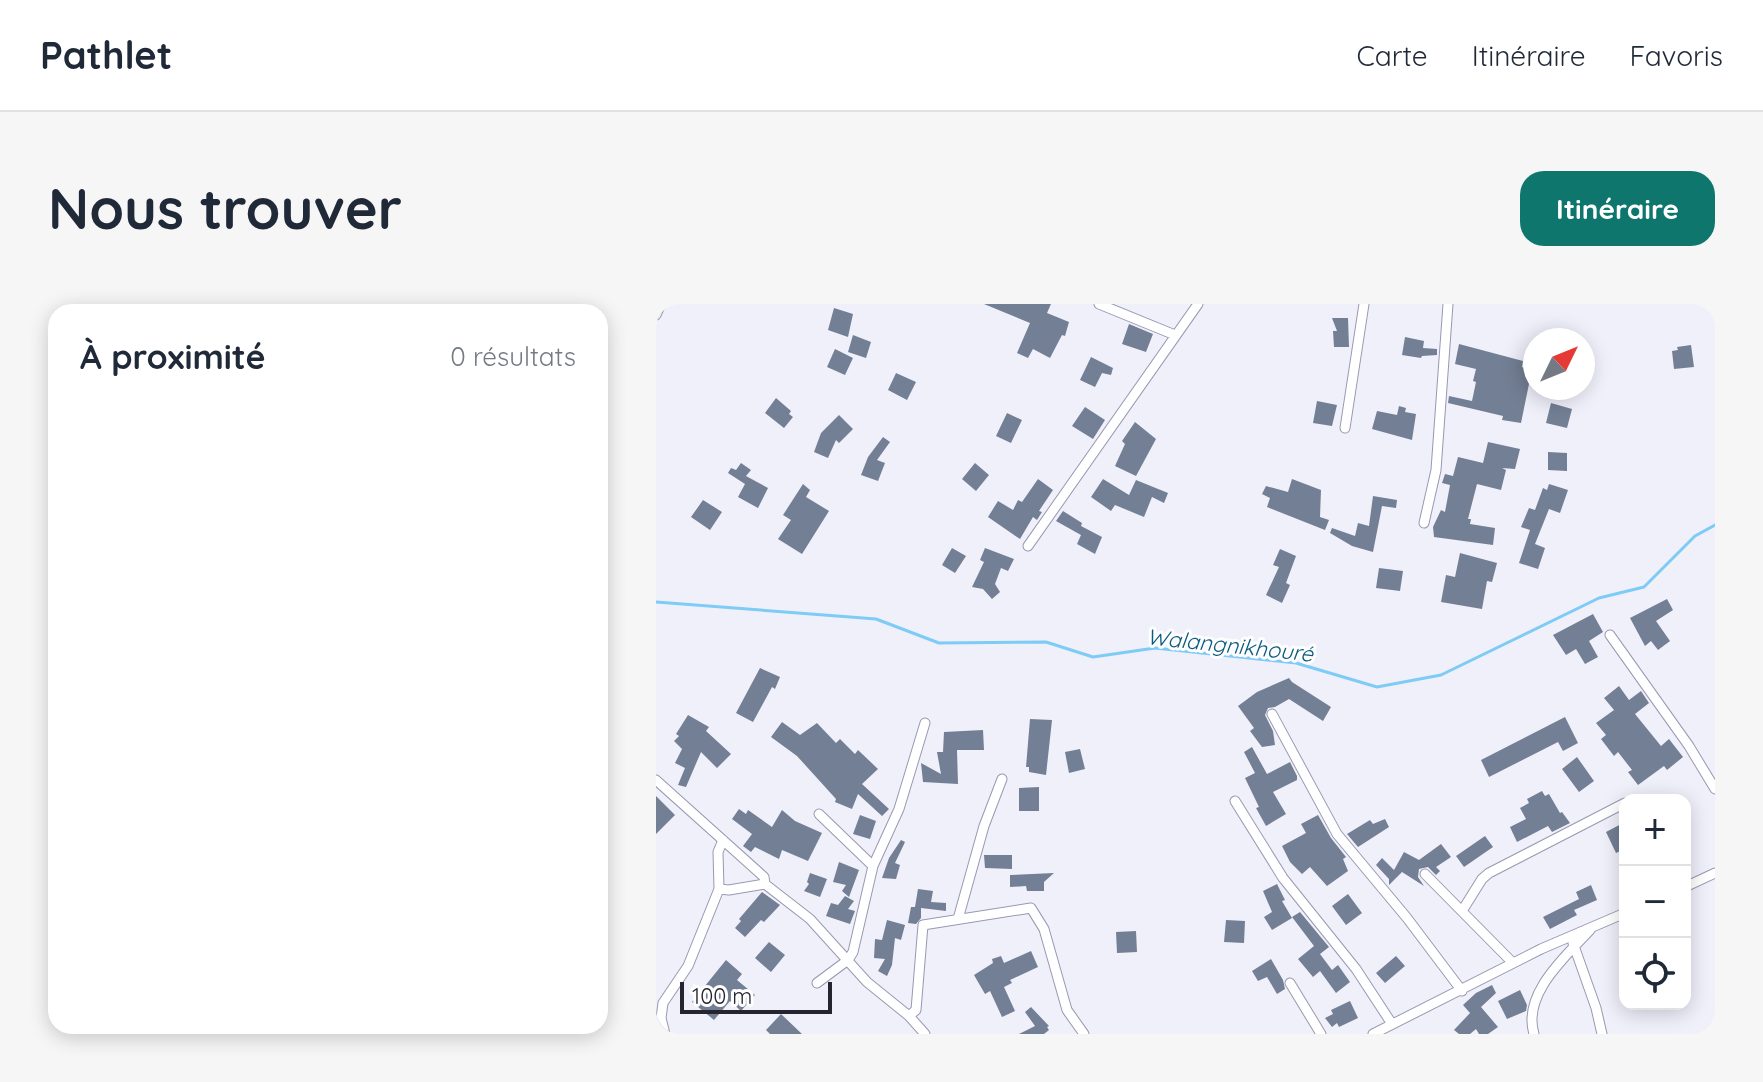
<!DOCTYPE html>
<html lang="fr">
<head>
<meta charset="utf-8">
<style>
  :root { --surface:#fff; --page:#f6f6f7; --text:#1f2937; --muted:#747a83; --line:#e0e1e3; --accent:#0f766e }
  body { margin:0; font-family:Quicksand,sans-serif; background:var(--page); color:var(--text) }
  .controls { position:absolute; right:24px; bottom:24px; display:grid; overflow:hidden; border-radius:16px; box-shadow:0 4px 20px #0003 }
  .controls button { width:72px; height:72px; display:grid; place-items:center; padding:0; border:0; border-bottom:2px solid var(--line); background:var(--surface); color:var(--text); font:40px sans-serif }
  .compass { position:absolute; left:867px; top:24px; width:72px; height:72px; border-radius:50%; background:var(--surface); box-shadow:0 4px 20px #0003; rotate:47deg }
  .scale { position:absolute; left:24px; bottom:20px; width:152px; box-sizing:border-box; padding-left:8px; border:4px solid #26252f; border-top:0; font-size:22px; line-height:28px; white-space:nowrap; color:#26252f; -webkit-text-stroke:6px #fefefe; paint-order:stroke }
  .list { margin:0; padding:0; list-style:none }
  h2 { display:flex; justify-content:space-between; align-items:center; height:104px; margin:0; padding:0 32px; font-size:34px }
  h2 small { font-size:26px; font-weight:400; color:var(--muted) }
  .icon { flex:none; width:44px; height:44px; fill:none; stroke:currentColor; stroke-width:2; stroke-linecap:round; stroke-linejoin:round }
  .map { position:relative; flex:none; width:1059px; height:730px; overflow:hidden; border-radius:24px }
  header { display:flex; align-items:center; gap:48px; box-sizing:border-box; height:112px; padding:0 40px; background:var(--surface); border-bottom:2px solid var(--line) }
  header strong { font-size:38px }
  nav { display:flex; gap:44px; margin-inline-start:auto; font-size:28px }
  .intro { display:flex; align-items:center; justify-content:space-between; box-sizing:border-box; height:192px; padding:0 48px }
  h1 { margin:0; font-size:56px }
  .button { padding:20px 36px; border-radius:24px; background:var(--accent); color:#fff; font-size:28px; font-weight:700 }
  main { display:flex; gap:48px; padding:0 48px }
  aside { flex:1; background:var(--surface); border-radius:24px; box-shadow:0 4px 20px #0003 }
  .map>svg:first-child { display:block }
</style>
</head>
<body>
<header>
<strong>Pathlet</strong>
<nav><a>Carte</a><a>Itinéraire</a><a>Favoris</a></nav>
</header>
<div class="intro"><h1>Nous trouver</h1><a class="button">Itinéraire</a></div>
<main>
<aside>
<h2>À proximité<small>0 résultats</small></h2>
<ul class="list">
</ul>
</aside>
<div class="map">
<svg width="1059" height="730" viewBox="0 0 1059 730">
  <rect width="100%" height="100%" fill="#f0f0fb"/>
  <g fill="none" stroke-linecap="round" stroke-linejoin="round">
    <!-- stream -->
    <path stroke="#7ecbf6" stroke-width="3" d="M0,298L220,315L283,339L390,338L437,353L499,344L640,359L721,383L785,371L943,294L988,283L1039,232L1059,221"/>
  </g>
  <!-- building -->
  <path fill="#737f94" d="M328,0H395L391,9L413,18L409,32L406,31L394,54L377,45L372,54L361,49L374,19Z
    M178,4L197,10L192,33L172,26Z
    M676,14H692L693,43H678L677,27H681Z
    M473,20L497,30L490,48L466,40Z
    M197,31L215,38L210,54L192,48Z
    M749,33L768,37L767,44L781,45V51L766,52L765,54L746,51Z
    M803,40L867,57L866,63L874,67L871,74L874,75L865,119L846,116L847,112L792,99L793,92L816,97L820,78L817,77L820,65L799,60Z
    M1035,41L1038,63L1018,65L1016,47L1022,46L1021,43Z
    M179,45L197,54L189,71L171,63Z
    M435,53L457,64L455,71L446,69L439,83L424,76Z
    M240,69L260,78L251,96L232,86Z
    M120,94L135,107L133,110L137,113L128,124L109,109Z
    M661,97L681,101L676,122L657,119Z
    M895,99L916,105L911,124L890,119Z
    M743,102L750,104L749,108L760,110L756,136L716,125L721,107L741,111Z
    M429,103L449,116L437,135L416,122Z
    M351,109L366,116L355,139L340,132Z
    M183,111L197,125L183,139L180,136L172,154L158,148L165,129Z
    M479,118L500,135L480,172L459,162L469,140L466,137Z
    M227,133L234,138L221,156L229,159L222,177L205,171L212,153Z
    M832,138L864,145L859,165L846,164L850,166L845,186L821,180L812,215H815L814,220L839,224L837,241L778,233L777,223L785,206L789,208L794,181L786,179L789,170L797,172L802,153L827,159Z
    M892,148L911,149V167L892,166Z
    M85,159L95,166L90,172L112,184L102,204L82,193L89,180L72,169L75,164L80,166Z
    M319,159L333,171L320,187L306,175Z
    M382,175L397,186L383,207L386,208L381,216L377,213L364,235L332,213L342,197L357,206L362,196L366,198Z
    M447,175L473,191L480,176L512,189L508,199L496,193L488,213L459,201L455,207L435,193Z
    M636,175L665,186L664,213L673,216L669,226L611,203L614,194L606,190L610,182L632,188Z
    M147,180L154,186L150,193L173,207L146,250L122,235L135,216L127,211Z
    M893,180L912,186L904,209L893,205L879,240L889,244L882,265L863,259L874,226L865,223L873,204L879,206L887,184L891,186Z
    M717,192L741,196L740,204L726,202L717,248L696,242L674,229L676,224L699,232L702,219L713,222Z
    M47,196L66,208L54,226L35,213Z
    M407,207L426,219L425,222L446,233L439,250L421,240L425,231L400,217Z
    M296,244L310,252L299,269L286,261Z
    M329,244L358,255L352,267L345,264L339,280L344,288L336,295L327,285L316,283L328,258L324,256Z
    M624,245L640,252L630,279L634,281L626,299L610,291L623,263L617,261Z
    M804,249L841,259L836,278L831,277L826,305L785,298L790,271L799,273Z
    M723,264L747,267L744,287L720,284Z
    M1011,295L1017,306L1000,317L1014,337L1002,346L995,337L989,342L974,314Z
    M937,310L947,328L933,337L942,353L929,360L920,345L910,351L897,331Z
    M104,364L124,373L119,385L116,383L97,418L80,409Z
    M633,374L636,378L675,403L667,417L633,395L619,403L612,404L609,411L617,427L619,441L606,443L594,427L598,424L582,402L601,388Z
    M963,382L973,396L985,387L993,399L979,410L1005,442L1013,435L1027,453L1011,466L1008,462L982,481L972,468L976,466L962,448L958,452L945,435L950,431L940,419L958,406L948,394Z
    M32,411L53,423L50,427L75,450L61,464L45,448L30,483L22,481L29,464L19,459L26,445L18,437L23,432L20,430Z
    M909,413L922,439L907,447L902,438L833,473L825,456Z
    M374,415L396,416L390,471L373,468V463H370Z
    M126,418L144,431L161,419L180,439L184,435L199,450L202,446L222,465L206,480L233,505L226,512L202,490L196,505L179,498L180,495L141,452L115,433Z
    M327,426L328,446H301L302,480L267,478L265,459L285,470L281,448H287L288,428Z
    M596,443L611,470L634,458L641,472V476L617,488L630,510L610,522L600,504L603,503L589,474L599,469L588,448Z
    M424,445L429,465L413,469L409,448Z
    M921,453L938,477L923,488L906,465Z
    M383,483V507H363V484Z
    M886,487L889,492L893,490L904,509L906,508L914,519L896,528L892,522L861,538L854,523L870,515L864,504L873,499L871,495Z
    M0,492L19,511L0,530Z
    M83,505L90,510L92,506L116,523L126,506L139,517L166,529L152,557L126,546L123,555L99,543L95,548L87,542L96,530L76,515Z
    M204,511L220,517L214,535L197,530Z
    M662,511L675,534L690,553L687,555L692,567L671,582L654,563L646,570L634,558L626,542L650,529L645,520Z
    M729,515L733,523L702,543L691,530L714,516L717,520Z
    M969,518V545L960,549L950,528Z
    M829,532L837,543L808,563L800,552Z
    M245,536L249,538L239,559L244,561L240,575L226,574L233,554Z
    M785,540L795,553L780,563L784,567L780,571L772,563L763,565L762,573L768,582L746,568L733,581V575L720,561L726,554L738,566L748,548L763,556Z
    M328,551H356V565L329,564Z
    M183,558L203,566L193,593L186,587L190,581L177,578Z
    M154,569L171,575L164,593L148,587L153,580L151,578Z
    M398,569L388,578V587H371L370,582L354,583V571Z
    M621,580L629,596L626,597L636,614L616,626L608,613L616,608L607,587Z
    M935,581L941,596L918,606L921,611L894,625L887,613L923,595L920,588Z
    M262,585L277,587L275,598L290,599V607L265,604V614L260,620L252,619L255,603H259Z
    M106,588L124,601L108,618L105,616L89,633L79,624L85,617L83,615Z
    M692,590L706,609L690,621L676,602Z
    M189,592L198,597L192,605L199,607L194,620L170,612L175,599L182,601Z
    M644,608L673,643L664,650L676,666L682,661L694,678L680,689L664,667L657,673L642,655L658,642L636,613Z
    M231,616L249,621L245,636L239,634L236,661L231,672L222,667L229,655L218,654L219,635L226,636Z
    M570,616L589,617L588,639L568,638Z
    M480,627L481,648L461,649L460,628Z
    M113,638L129,651L115,668L99,654Z
    M375,647L382,663L354,676L356,679L348,683L359,707L346,713L334,687L329,690L318,671L337,659L336,655L345,652L348,659Z
    M740,652L749,662L729,679L720,669Z
    M615,655L627,676L629,685L621,690L611,673L602,677L596,667Z
    M70,656L86,670L81,676L99,691L85,707L74,697L58,716L36,698Z
    M836,681L840,689L825,703L842,723L832,730H823L820,725L814,730H803L798,726L814,709L807,701L820,689Z
    M864,686L871,701L870,707L851,715L842,697Z
    M694,697L702,714L683,723L681,719L676,723L669,714L677,710L675,706Z
    M375,703L393,722L391,723L393,726L388,730H363L379,722L369,708Z
    M125,710L146,730H114L110,726Z"/>
  <g fill="none" stroke-linecap="round" stroke-linejoin="round">
    <defs>
      <path id="minor" d="M443,0L519,31
        M0,11L5,0
        M689,124L708,0
        M768,219L780,166L792,0
        M372,242L542,0
        M954,331L1033,442L1059,485
        M616,410L681,530L751,614L806,687
        M0,476L108,573L109,580L154,615L211,678L253,712L269,730
        M579,497L627,574L700,665L736,720
        M163,510L217,562
        M769,570L857,659
        M1029,583L1059,569
        M63,585L73,586L109,580
        M806,607L826,575L833,569L969,499
        M302,615L328,522L346,475
        M917,639L940,704L946,730
        M161,679L192,656L197,648L217,562L243,505L269,419
        M634,679L665,730
        M253,712L260,706L267,621L375,604L388,625L411,706L428,730
        M5,714L9,730
        M0,716L5,714L7,699L32,662L63,585L62,548L67,536
        M717,730L885,645L969,609
        M878,730C866,690 909,653 934,626"/>
    </defs>
    <!-- minor casing -->
    <use href="#minor" stroke="#9998b1" stroke-width="11"/>
    <!-- minor -->
    <use href="#minor" stroke="#fff" stroke-width="9"/>
  </g>
  <g text-anchor="middle" dominant-baseline="central" stroke-width="6" stroke-linejoin="round" paint-order="stroke">
    <!-- water labels -->
    <g font-size="22" font-style="italic" fill="#095c80" stroke="#fefefe">
      <text transform="translate(574 341) rotate(6)">Walangnikhouré</text>
    </g>
  </g>
</svg>
<div class="controls">
<button>+</button>
<button>−</button>
<button><svg class="icon" aria-label="locate" viewBox="0 0 24 24"><circle cx="12" cy="12" r="6"/><path d="M12 2v4M12 18v4M2 12h4M18 12h4"/></svg></button>
</div>
<svg class="compass" viewBox="-18 -18 36 36"><path d="M0-13l5 13h-10z" fill="#e53935"/><path d="M0 13l5-13h-10z" fill="#747a83"/></svg>
<div class="scale">100 m</div>
</div>
</main>
</body>
</html>
